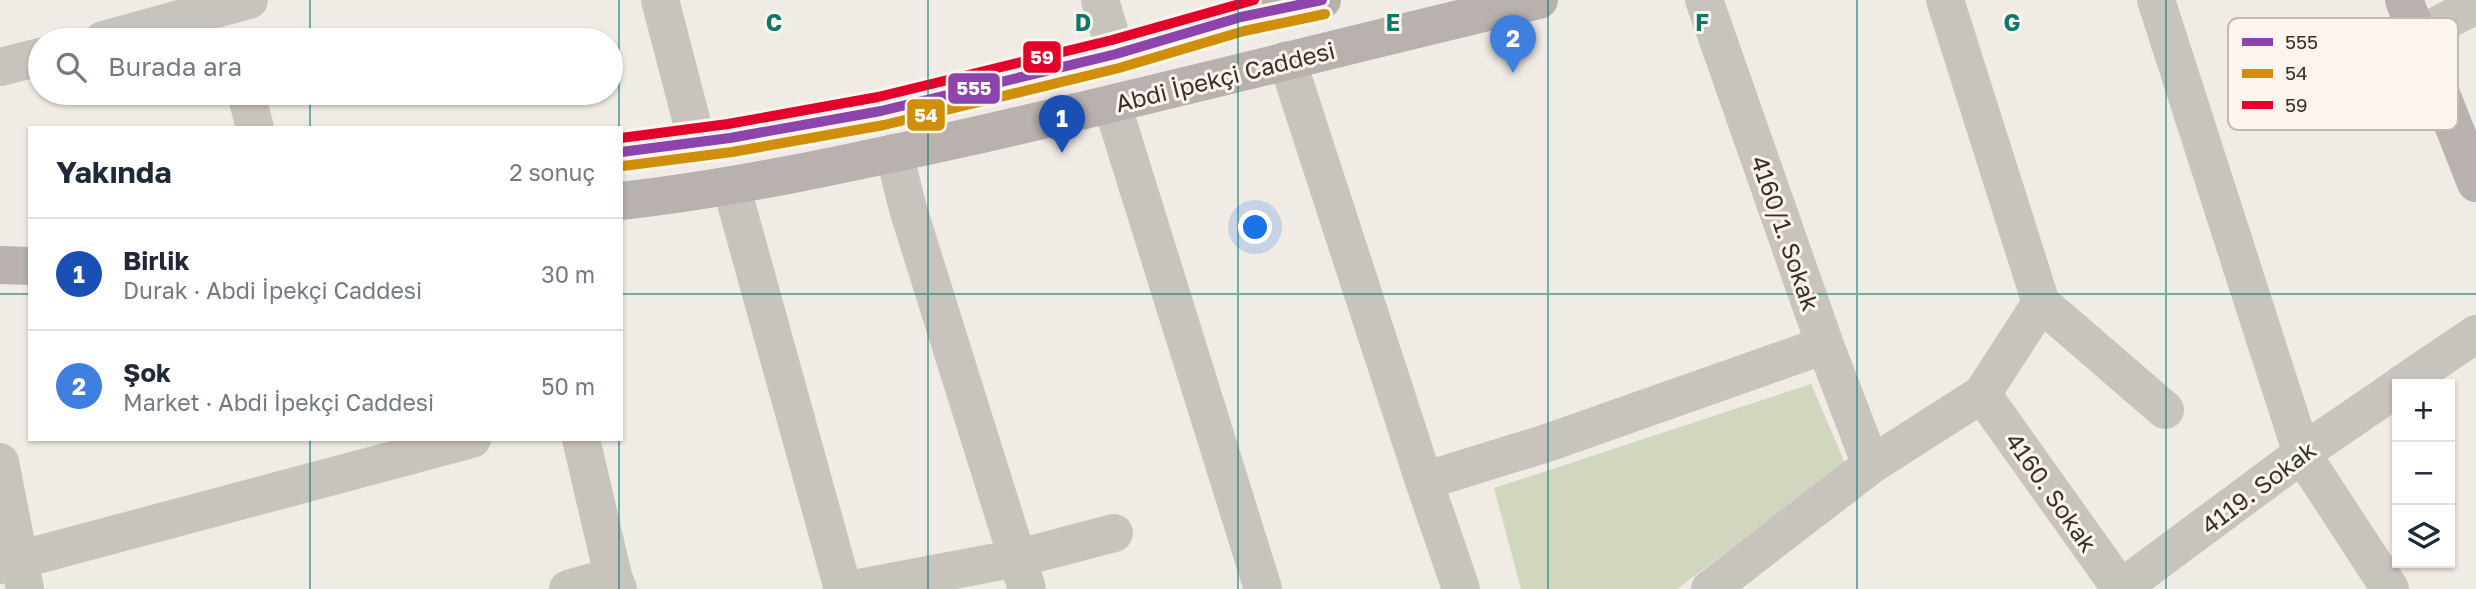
<!DOCTYPE html>
<html lang="tr">
<head>
<meta charset="utf-8">
<style>
  :root { --surface:#fff; --page:#f2f2f3; --text:#1f2937; --muted:#747a83; --line:#e0e1e3; --accent:#7a716c }
  body { margin:0; font-family:"Golos Text",sans-serif; background:var(--page); color:var(--text) }
  .controls { position:absolute; right:21px; bottom:21px; display:grid; overflow:hidden; border-radius:0px; box-shadow:0 2px 5px #0004 }
  .controls button { width:63px; height:63px; display:grid; place-items:center; padding:0; border:0; border-bottom:2px solid var(--line); background:var(--surface); color:var(--text); font:35px sans-serif }
  .you { position:absolute; left:1256px; top:228px; width:24px; height:24px; margin:-18px; border:5px solid #fff; border-radius:50%; background:#1a73e8; box-shadow:0 0 0 10px #1a73e833 }
  .badge { display:grid; place-items:center; width:46px; height:46px; border-radius:50%; background:var(--accent); color:#fff; font-size:23px; font-weight:700 }
  .pin { position:absolute; translate:-50% -58px; filter:drop-shadow(0 2px 4px #0008) }
  .pin::after { content:''; position:absolute; top:37px; width:24px; height:21px; background:inherit; clip-path:polygon(0 0,100% 0,50% 100%) }
  .list { margin:0; padding:0; list-style:none }
  h2 { display:flex; justify-content:space-between; align-items:center; height:91px; margin:0; padding:0 28px; font-size:30px }
  h2 small { font-size:23px; font-weight:400; color:var(--muted) }
  .list li { display:grid; grid-template-columns:46px 1fr auto; gap:21px; align-items:center; box-sizing:border-box; height:112px; padding:0 28px; border-top:2px solid var(--line) }
  .list b { display:block; font-size:26px; white-space:nowrap }
  .list p { margin:0; font-size:23px; white-space:nowrap; color:var(--muted) }
  .list em { font-size:23px; font-style:normal; color:var(--muted) }
  .icon { flex:none; width:38px; height:38px; fill:none; stroke:currentColor; stroke-width:2; stroke-linecap:round; stroke-linejoin:round }
  .map { position:relative; flex:none; width:2476px; height:589px; overflow:hidden }
  .search { position:absolute; background:var(--surface); box-shadow:0 2px 5px #0004; left:28px; top:28px; width:595px; height:77px; display:flex; align-items:center; gap:18px; box-sizing:border-box; padding:0 24px; border-radius:38px; color:var(--muted); font-size:26px }
  .panel { position:absolute; background:var(--surface); box-shadow:0 2px 5px #0004; left:28px; top:126px; width:595px; height:315px; border-radius:0px }
  .map>svg:first-child { display:block }
</style>
</head>
<body>
<div class="map">
<svg width="2476" height="589" viewBox="0 0 2476 589">
  <rect width="100%" height="100%" fill="#f0ebe5"/>
  <!-- green -->
  <path fill="#d1d6bf" d="M1811,384L1845,463L1677,589H1521L1494,488Z"/>
  <g fill="none" stroke-linecap="round" stroke-linejoin="round">
    <!-- minor -->
    <path stroke="#c9c3be" stroke-width="38" d="M660,0L697,142
      M1100,0L1116,54
      M1704,0L1825,345L1871,465
      M2156,0L2302,454L2390,589
      M2417,36L2476,5
      M103,40L249,0
      M1287,60L1424,481L1461,589
      M0,67L40,57
      M246,93L255,128
      M1112,104L1263,589
      M894,153L908,209L1027,589
      M731,185L843,589
      M2041,303L2165,410
      M2402,384L2476,334
      M1982,394L2121,589
      M581,439L613,576L618,589
      M0,462L25,589
      M1424,481L1547,443L1825,345
      M0,565L472,439
      M568,589L613,576
      M854,589L1018,558L1114,533
      M1710,589L1871,465L1982,394L2041,303L1945,0
      M2120,589L2318,442L2397,388"/>
    <!-- major -->
    <path stroke="#b8b1ad" stroke-width="38" d="M2404,0L2476,183
      M621,152L730,138L881,111L1116,54L1241,17L1322,0
      M621,201C736,188 850,163 964,138C1156,95 1347,45 1539,0
      M0,265L30,266"/>
    <defs>
      <path id="bus-1" d="M621,152L730,138L881,111L1116,54L1241,17L1322,0"/>
      <path id="bus-2" d="M623,166L732,152L884,125L1119,68L1244,31L1325,14"/>
      <path id="bus-3" d="M621,138L728,124L878,97L1112,40L1254,0"/>
    </defs>
    <!-- bus-1 casing -->
    <use href="#bus-1" stroke="#fbf5ee" stroke-width="16"/>
    <!-- bus-2 casing -->
    <use href="#bus-2" stroke="#fbf5ee" stroke-width="16"/>
    <!-- bus-3 casing -->
    <use href="#bus-3" stroke="#fbf5ee" stroke-width="16"/>
    <!-- bus-1 -->
    <use href="#bus-1" stroke="#8e44ad" stroke-width="10"/>
    <!-- bus-2 -->
    <use href="#bus-2" stroke="#d18e09" stroke-width="10"/>
    <!-- bus-3 -->
    <use href="#bus-3" stroke="#e4002b" stroke-width="10"/>
  </g>
  <!-- grid -->
  <path fill="none" stroke="#0f766e" stroke-width="2" stroke-opacity="0.55" d="M310,0V40M619,0V128M928,0V589M1238,0V589M1548,0V589M1857,0V589M2166,0V589M310,93V128M0,294H30M621,294H2476M310,439V589M619,439V589"/>
  <g text-anchor="middle" dominant-baseline="central" stroke-width="6" stroke-linejoin="round" paint-order="stroke">
    <!-- street labels -->
    <g font-size="24" fill="#3b302b" stroke="#fbf5ee">
      <text transform="translate(1225 76) rotate(-14)">Abdi İpekçi Caddesi</text>
      <text transform="translate(1786 233) rotate(71)">4160/1. Sokak</text>
      <text transform="translate(2258 487) rotate(-37)">4119. Sokak</text>
      <text transform="translate(2052 492) rotate(55)">4160. Sokak</text>
    </g>
  </g>
  <!-- legend -->
  <rect x="2228" y="18" width="230" height="112" rx="10" fill="#fbf5ee" stroke="#c1bab4" stroke-width="2"/>
  <rect x="2242" y="38" width="31" height="8" fill="#8e44ad"/>
  <rect x="2242" y="69" width="31" height="9" fill="#d18e09"/>
  <rect x="2242" y="101" width="31" height="8" fill="#e4002b"/>
  <g font-size="19" fill="#3b302b">
    <text x="2285" y="49">555</text>
    <text x="2285" y="80">54</text>
    <text x="2285" y="112">59</text>
  </g>
  <g font-size="23" text-anchor="middle" font-weight="bold" fill="#0f766e" stroke="#fbf5ee" stroke-width="6" stroke-linejoin="round" paint-order="stroke">
    <text x="774" y="31">C</text>
    <text x="1083" y="31">D</text>
    <text x="1393" y="31">E</text>
    <text x="1702" y="31">F</text>
    <text x="2012" y="31">G</text>
  </g>
  <g stroke="#fbf5ee" stroke-width="2.5">
    <rect x="1022" y="40" width="40" height="34" rx="7" fill="#e4002b"/>
    <rect x="947" y="72" width="54" height="33" rx="7" fill="#8e44ad"/>
    <rect x="906" y="98" width="40" height="34" rx="7" fill="#d18e09"/>
  </g>
  <g font-size="19" text-anchor="middle" font-weight="bold" fill="#fff">
    <text x="1042" y="64">59</text>
    <text x="974" y="95">555</text>
    <text x="926" y="122">54</text>
  </g>
</svg>
<div class="controls">
<button>+</button>
<button>−</button>
<button><svg class="icon" aria-label="layers" viewBox="0 0 24 24"><path d="M12 4l9 5-9 5-9-5zM3 14l9 5 9-5"/></svg></button>
</div>
<div class="you"></div>
<div class="pin badge" style="left:1062px;top:153px;background:#1a4fb4">1</div>
<div class="pin badge" style="left:1513px;top:73px;background:#3f7fe0">2</div>
<div class="search"><svg class="icon" aria-label="search" viewBox="0 0 24 24"><circle cx="10" cy="10" r="6"/><path d="M15 15l6 6"/></svg>Burada ara</div>
<section class="panel">
<h2>Yakında<small>2 sonuç</small></h2>
<ul class="list">
<li><span class="badge" style="background:#1a4fb4">1</span><div><b>Birlik</b><p>Durak · Abdi İpekçi Caddesi</p></div><em>30 m</em></li>
<li><span class="badge" style="background:#3f7fe0">2</span><div><b>Şok</b><p>Market · Abdi İpekçi Caddesi</p></div><em>50 m</em></li>
</ul>
</section>
</div>
</body>
</html>
